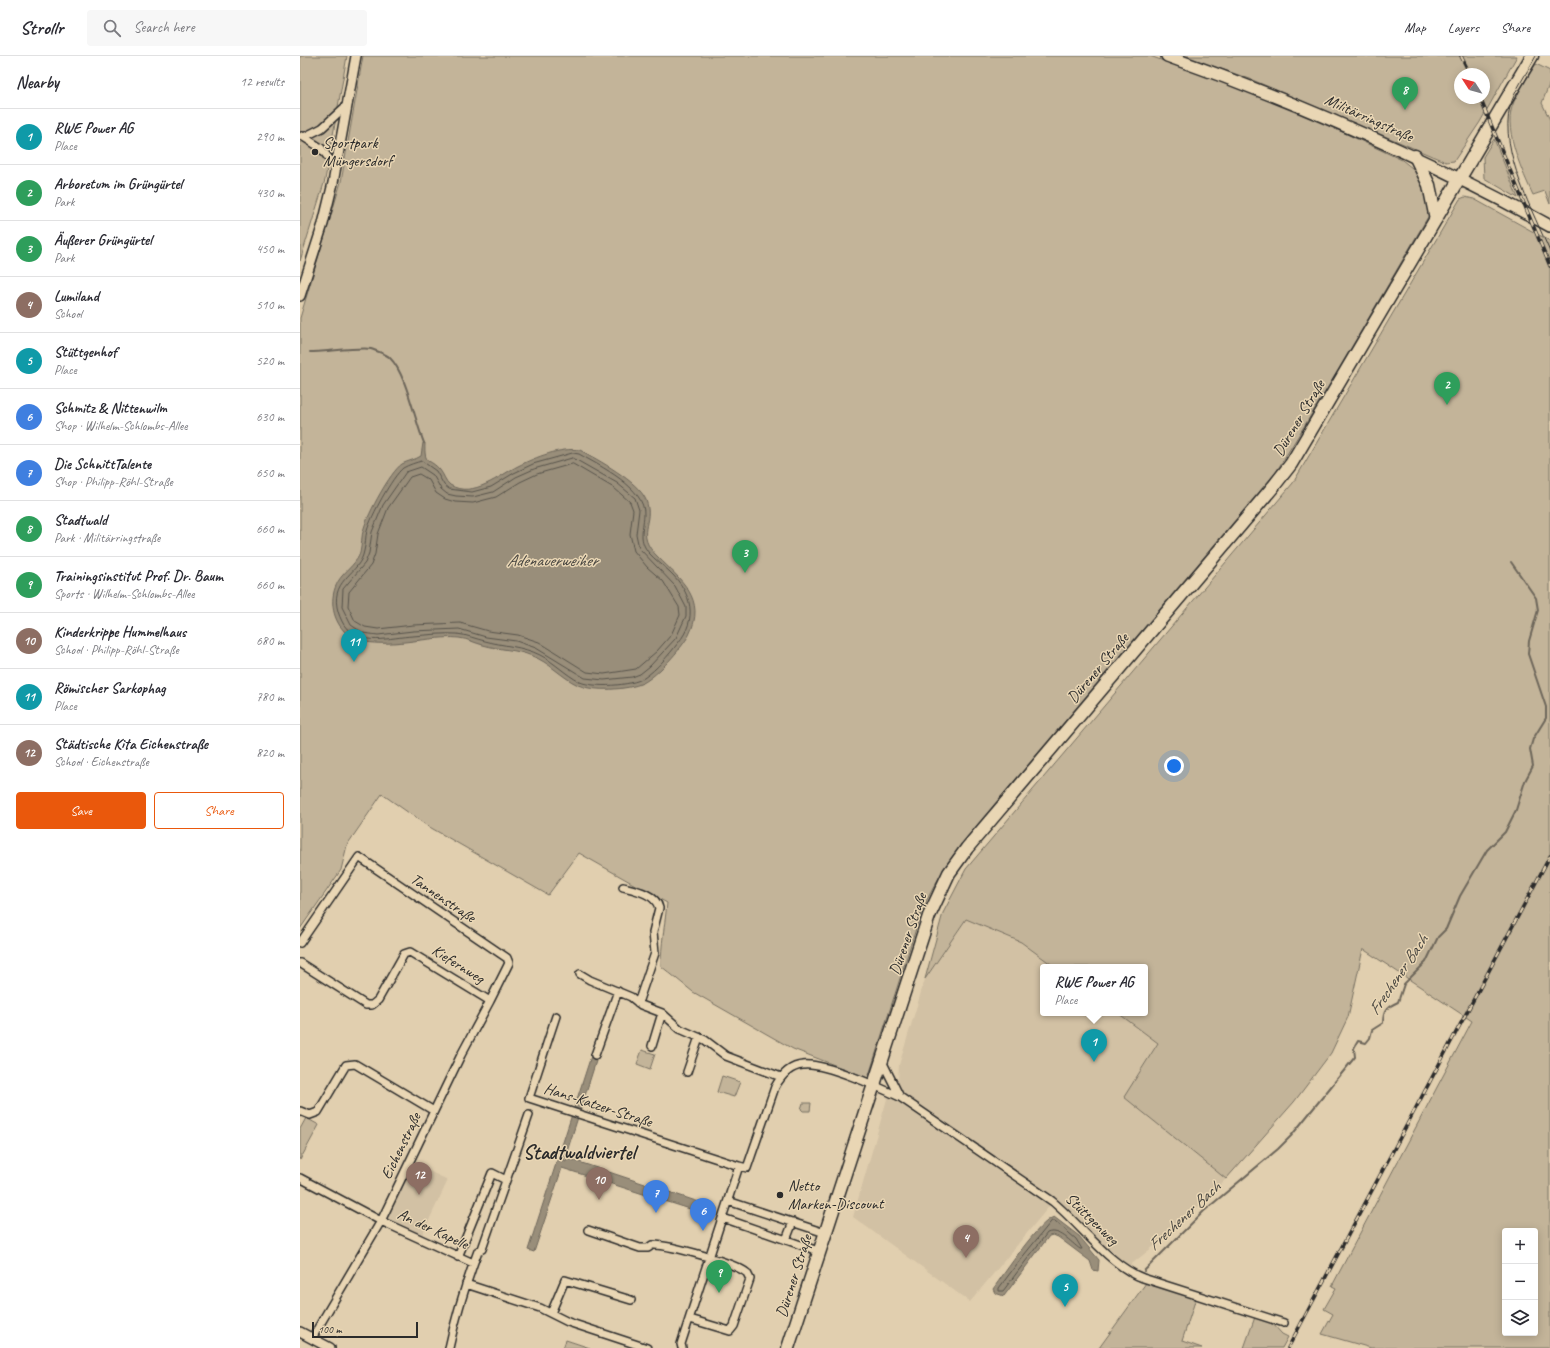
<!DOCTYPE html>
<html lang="en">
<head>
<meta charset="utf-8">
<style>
  :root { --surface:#fff; --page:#f7f7f7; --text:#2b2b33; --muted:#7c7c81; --line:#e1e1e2; --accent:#ea580c }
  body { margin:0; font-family:Caveat,sans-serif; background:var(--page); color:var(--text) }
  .controls { position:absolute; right:12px; bottom:12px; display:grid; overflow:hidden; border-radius:4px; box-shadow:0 2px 10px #0003 }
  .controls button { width:36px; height:36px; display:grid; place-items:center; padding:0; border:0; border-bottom:1px solid var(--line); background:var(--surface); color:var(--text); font:20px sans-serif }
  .compass { position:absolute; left:1154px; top:12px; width:36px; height:36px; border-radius:50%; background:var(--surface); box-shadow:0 2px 10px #0003; rotate:306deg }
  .scale { position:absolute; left:12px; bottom:10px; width:106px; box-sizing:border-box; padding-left:4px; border:2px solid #2b2b2b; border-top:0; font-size:11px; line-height:14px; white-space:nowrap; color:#2b2b2b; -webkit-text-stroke:3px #e9d6b4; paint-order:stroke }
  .you { position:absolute; left:874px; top:710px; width:14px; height:14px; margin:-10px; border:3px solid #fff; border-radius:50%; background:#1a73e8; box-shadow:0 0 0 6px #1a73e833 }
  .badge { display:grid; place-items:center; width:26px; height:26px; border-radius:50%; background:var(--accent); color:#fff; font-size:13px; font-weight:700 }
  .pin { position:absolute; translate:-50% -33px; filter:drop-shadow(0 1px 2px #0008) }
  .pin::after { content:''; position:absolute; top:21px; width:14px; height:12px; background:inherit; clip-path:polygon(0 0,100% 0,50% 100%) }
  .popup { position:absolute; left:740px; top:908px; width:108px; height:52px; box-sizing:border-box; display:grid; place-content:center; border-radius:4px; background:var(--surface); filter:drop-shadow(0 1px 3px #0005); font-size:13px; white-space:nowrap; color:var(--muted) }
  .popup b { font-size:15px; color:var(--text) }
  .popup::after { content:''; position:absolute; left:50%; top:100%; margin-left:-8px; border:8px solid transparent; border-top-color:var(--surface) }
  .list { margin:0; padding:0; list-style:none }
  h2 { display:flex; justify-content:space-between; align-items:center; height:52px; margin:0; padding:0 16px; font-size:17px }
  h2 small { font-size:13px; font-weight:400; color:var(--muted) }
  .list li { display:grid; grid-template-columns:26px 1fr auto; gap:12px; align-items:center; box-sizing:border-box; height:56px; padding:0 16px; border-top:1px solid var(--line) }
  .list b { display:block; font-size:15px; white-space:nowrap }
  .list p { margin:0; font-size:13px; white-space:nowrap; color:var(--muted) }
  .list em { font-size:13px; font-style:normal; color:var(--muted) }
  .actions { display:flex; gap:8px; padding:12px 16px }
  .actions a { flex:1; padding:9px 0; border:1px solid var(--accent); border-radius:4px; text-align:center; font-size:14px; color:var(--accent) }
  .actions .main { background:var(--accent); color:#fff }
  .icon { flex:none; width:22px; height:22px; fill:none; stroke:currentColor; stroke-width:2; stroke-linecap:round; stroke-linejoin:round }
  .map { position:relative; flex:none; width:1250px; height:1292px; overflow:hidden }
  header { display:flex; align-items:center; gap:24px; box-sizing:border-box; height:56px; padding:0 20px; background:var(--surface); border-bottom:1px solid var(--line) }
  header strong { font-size:19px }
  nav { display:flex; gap:22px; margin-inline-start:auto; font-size:14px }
  .search { width:280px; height:36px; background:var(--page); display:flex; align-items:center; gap:10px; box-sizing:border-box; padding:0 14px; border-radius:4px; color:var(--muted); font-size:15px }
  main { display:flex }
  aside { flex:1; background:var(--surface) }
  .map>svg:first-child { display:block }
</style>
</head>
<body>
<header>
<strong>Strollr</strong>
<div class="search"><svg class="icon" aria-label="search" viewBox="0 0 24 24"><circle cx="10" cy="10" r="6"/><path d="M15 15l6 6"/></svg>Search here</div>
<nav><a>Map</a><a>Layers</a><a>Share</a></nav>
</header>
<main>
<aside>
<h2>Nearby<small>12 results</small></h2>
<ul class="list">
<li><span class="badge" style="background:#0f9aa8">1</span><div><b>RWE Power AG</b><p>Place</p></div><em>290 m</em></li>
<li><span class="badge" style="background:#2e9e5b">2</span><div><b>Arboretum im Grüngürtel</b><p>Park</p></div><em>430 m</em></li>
<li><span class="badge" style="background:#2e9e5b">3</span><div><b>Äußerer Grüngürtel</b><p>Park</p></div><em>450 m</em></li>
<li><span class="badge" style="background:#8d6e63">4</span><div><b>Lumiland</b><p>School</p></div><em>510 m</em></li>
<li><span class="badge" style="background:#0f9aa8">5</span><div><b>Stüttgenhof</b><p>Place</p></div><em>520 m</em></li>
<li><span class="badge" style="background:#3f7fe0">6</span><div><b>Schmitz &amp; Nittenwilm</b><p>Shop · Wilhelm-Schlombs-Allee</p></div><em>630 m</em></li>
<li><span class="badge" style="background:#3f7fe0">7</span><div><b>Die SchnittTalente</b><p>Shop · Philipp-Röhl-Straße</p></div><em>650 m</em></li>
<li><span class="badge" style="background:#2e9e5b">8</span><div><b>Stadtwald</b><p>Park · Militärringstraße</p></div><em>660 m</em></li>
<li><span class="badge" style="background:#2e9e5b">9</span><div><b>Trainingsinstitut Prof. Dr. Baum</b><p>Sports · Wilhelm-Schlombs-Allee</p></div><em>660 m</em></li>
<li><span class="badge" style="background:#8d6e63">10</span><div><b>Kinderkrippe Hummelhaus</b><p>School · Philipp-Röhl-Straße</p></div><em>680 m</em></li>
<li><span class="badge" style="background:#0f9aa8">11</span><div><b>Römischer Sarkophag</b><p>Place</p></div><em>780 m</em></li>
<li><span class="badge" style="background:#8d6e63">12</span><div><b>Städtische Kita Eichenstraße</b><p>School · Eichenstraße</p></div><em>820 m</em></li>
</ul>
<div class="actions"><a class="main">Save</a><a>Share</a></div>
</aside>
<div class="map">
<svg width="1250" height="1292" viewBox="0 0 1250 1292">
  <rect width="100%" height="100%" fill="#e1cfaf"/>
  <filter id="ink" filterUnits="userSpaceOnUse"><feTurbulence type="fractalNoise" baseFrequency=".025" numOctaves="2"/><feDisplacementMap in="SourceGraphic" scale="8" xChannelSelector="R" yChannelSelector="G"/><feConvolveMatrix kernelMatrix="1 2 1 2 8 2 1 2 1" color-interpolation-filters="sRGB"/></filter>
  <g filter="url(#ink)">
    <!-- built -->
    <path fill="#d2c1a4" d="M666,863L721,886L755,911H743V957H818L858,987L825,1041L926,1123L874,1174L828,1211L816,1203L756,1142L670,1246L553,1161L587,1043L598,1025L599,1009L625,923Z
      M112,1107L148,1124L122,1179L90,1163L89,1161L90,1154Z"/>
    <!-- green -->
    <path fill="#c3b499" stroke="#777062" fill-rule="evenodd" d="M0,0H47L25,124L0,205Z
      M63,0H850L987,50L1102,104L1117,116L1127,131L1130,149L1129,159L1027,333L976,416L666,782C648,806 633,829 621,857L568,1022L493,993L393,936L361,910C361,889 365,868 367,847L279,797L248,839L126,769L82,738L47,789L41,814L0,873V262L41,126Z
      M883,0H1217L1180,66L1154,105L1146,106L950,23ZM1160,18H1184V42H1160Z
      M1236,8L1250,15V26L1242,47L1250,64V148L1245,135L1233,139C1223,117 1204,77 1212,51C1217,36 1228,21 1236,8Z
      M1194,83L1218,142L1184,122L1183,101Z
      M1165,141L1174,143L1250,185V1292H1071L1022,1278L1033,1258L1024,1253L1036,1232L1032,1230L1172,965L1063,893L1048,961L1031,997L994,1046L926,1123L824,1041L858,987L818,957H845V911H755L721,886L666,863L625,923L643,857L666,813L993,427L1160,143ZM1205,1175H1235V1277H1205Z
      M342,994L355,998L350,1013L337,1008Z
      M422,1020L440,1026L434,1041L417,1036Z
      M503,1047H511L510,1055H503L501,1053Z
      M6,1062L19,1069L0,1104V1073Z
      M846,1227L896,1242L882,1285L902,1292H799Z
      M955,1261L971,1266L982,1278L988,1281L982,1292H944Z
      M266,1284L290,1292H263Z"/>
    <!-- water -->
    <path fill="#998e7a" stroke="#6d665a" d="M123,387H125C124,410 129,401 140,414C144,419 145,425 150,429C173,443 200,419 218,410C236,401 261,391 280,394C298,404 338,425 346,444C355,468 333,477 358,501C381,524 407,543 389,579C381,593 358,619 343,627C328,634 293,636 278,629C261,621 249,606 232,600C216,593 200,594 183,589C175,587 168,583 159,582C126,578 61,603 40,570C30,555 30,534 42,520C48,513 57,506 60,497C62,489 61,480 64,472C68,458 90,416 102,408C107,405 115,404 121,400Z
      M291,1000L297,1002L264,1105L266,1106L267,1102L417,1152L415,1161L262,1112L234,1196L228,1194Z
      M754,1161L779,1180L799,1204L798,1215L793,1214L790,1205L758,1181L753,1179L749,1180L704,1240L695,1237L693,1233C704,1218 739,1165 754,1161Z"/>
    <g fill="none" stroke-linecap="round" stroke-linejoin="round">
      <!-- shore -->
      <path stroke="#57534b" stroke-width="1" d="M273,397L279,398C300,410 346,432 344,459C343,474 338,484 349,497C355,504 363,509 370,516C392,537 398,563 378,587C368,600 357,613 344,622C331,630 294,632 280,626C266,619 254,606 240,599C222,590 203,590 185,585C176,583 167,579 157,578C143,577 127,579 113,580C91,581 60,592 44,569C41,564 38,557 37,551C32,522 60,518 64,495C66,488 65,481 67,475C71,460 92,421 103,412C108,409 117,406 122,405L136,415L144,429L149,433L172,436L191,431L214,417L233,408Z
        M273,402L317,427L335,442L339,454L336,478L339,492L375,530L386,551V560L376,582L350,610L340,618L332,621L304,624L285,622L236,592L216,585L186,581L159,573L113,575L78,579L63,577L51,569L42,551L43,533L65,507L69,497L72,476L83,449L106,416L121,411L133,419L141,433L147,438L156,440L173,441L193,436L216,421L234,413Z
        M273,408L314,432L330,446L333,454L330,478L334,495L347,511L363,525L379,551L380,559L371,579L357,595L336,613L304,618L287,616L239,586L218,579L188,575L160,567L113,569L78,573L65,571L55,565L48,550L49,536L71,509L75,498L78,478L88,452L110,421L119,418L129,424L136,437L145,443L155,446L173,447L196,441L220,426L237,418Z
        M752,1165H755L776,1183L782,1193H780C770,1186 760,1172 747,1177L703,1235H699V1232L720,1204Z"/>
      <!-- stream -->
      <path stroke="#6d665a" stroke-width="2" d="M10,296C23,296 61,291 71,293C76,295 87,298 90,302C106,317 115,365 124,387
        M844,1215L904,1155L978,1093L991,1080L1055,1001L1054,992L1058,985L1066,987L1070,982L1072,974L1083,967C1083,954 1087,951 1098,946L1104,928L1126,906L1138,881L1146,873L1160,840L1187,794L1205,776L1216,754L1225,725L1233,710L1230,693L1233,683L1246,662V651L1228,598L1229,585L1238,554L1236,542L1211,506"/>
      <defs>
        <path id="minor" d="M2,80L21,92L36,112
          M4,81L22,72L48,48
          M323,831C335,834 356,838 359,852L353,876L355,897L338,947
          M0,887L59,801L207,902L209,907L190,945L161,999L81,1165L12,1282
          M0,907L66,949H72L78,944L104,898L110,896L190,945
          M280,918L290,924L331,941L341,949L362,957L380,973L405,984L426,1000L481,1021
          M256,960L229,1042L439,1110
          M352,990L362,957
          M295,999L318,935
          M582,1005L600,1041
          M387,1016L399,981
          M0,1055L10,1059L18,1056L46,1009L55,1008L134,1055
          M0,1122L81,1165L173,1207
          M428,1145L525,1177
          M423,1162L518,1195
          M288,1174L340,1192H348L352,1189C368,1188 435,1207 447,1217L450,1223L434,1270L430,1275L390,1263
          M486,1184L493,1166
          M158,1201L192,1117L206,1124
          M166,1228L240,1252L268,1266L347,1292
          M251,1257L265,1224L331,1244
          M149,1292C156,1259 166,1227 178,1195L182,1193L229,1059
          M382,1292L381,1288L439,1110L447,1112L475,1031C481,1020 489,1010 503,1009C523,1006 579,1031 600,1041L752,1145C780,1168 810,1210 843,1222L984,1267"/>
        <path id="tertiary" d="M0,240L23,168L33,127L56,0
          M0,1276L30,1292"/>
        <path id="secondary" d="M867,0C1000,47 1126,102 1250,170"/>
        <path id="primary" d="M1115,100L1129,129L1136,163
          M488,1292L629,860L649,817L667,792L973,431L991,408L1232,0"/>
      </defs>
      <!-- minor casing -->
      <use href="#minor" stroke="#2b2b2b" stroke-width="10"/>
      <!-- tertiary casing -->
      <use href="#tertiary" stroke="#2b2b2b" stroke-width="12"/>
      <!-- secondary casing -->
      <use href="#secondary" stroke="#2b2b2b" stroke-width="14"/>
      <!-- primary casing -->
      <use href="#primary" stroke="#2b2b2b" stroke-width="15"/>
      <!-- minor -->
      <use href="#minor" stroke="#e9d6b4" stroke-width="7"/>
      <!-- tertiary -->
      <use href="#tertiary" stroke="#e9d6b4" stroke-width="9"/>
      <!-- secondary -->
      <use href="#secondary" stroke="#e9d6b4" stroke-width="11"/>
      <!-- primary -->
      <use href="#primary" stroke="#e9d6b4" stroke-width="12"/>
      <!-- tram -->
      <path stroke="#2b2b2b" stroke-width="1" d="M1236,0C1227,17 1215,33 1210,51C1199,95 1234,157 1250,196"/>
      <defs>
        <path id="rail" d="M1161,0L1170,18
          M1180,42L1250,210
          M988,1292L1250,800"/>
      </defs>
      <!-- rail casing -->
      <use href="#rail" stroke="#2b2b2b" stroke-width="3.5"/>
      <!-- rail -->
      <use href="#rail" stroke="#e9d6b4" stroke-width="2" stroke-dasharray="6" stroke-linecap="butt"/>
    </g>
  </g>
  <!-- markers -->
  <g fill="#2b2b2b" stroke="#e9d6b4" stroke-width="1.5">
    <circle cx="15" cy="96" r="4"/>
    <circle cx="480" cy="1139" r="4"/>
  </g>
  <g text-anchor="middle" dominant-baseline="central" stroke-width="3" stroke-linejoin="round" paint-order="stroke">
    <!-- street labels -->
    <g font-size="16" fill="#2b2b2b" stroke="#e9d6b4">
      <text transform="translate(1069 62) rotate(24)">Militärringstraße</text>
      <text transform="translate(999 362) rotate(-59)">Dürener Straße</text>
      <text transform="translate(798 612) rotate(-50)">Dürener Straße</text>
      <text transform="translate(143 842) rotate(34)">Tannenstraße</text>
      <text transform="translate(608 878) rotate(-71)">Dürener Straße</text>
      <text transform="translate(158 908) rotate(32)">Kiefernweg</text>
      <text transform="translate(298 1049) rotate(18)">Hans-Katzer-Straße</text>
      <text transform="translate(101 1090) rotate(-64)">Eichenstraße</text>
      <text transform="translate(792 1163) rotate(44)">Stüttgenweg</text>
      <text transform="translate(133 1173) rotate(25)">An der Kapelle</text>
      <text transform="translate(494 1220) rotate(-72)">Dürener Straße</text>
    </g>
    <!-- poi labels -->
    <g font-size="16" fill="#2b2b2b" stroke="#e9d6b4" text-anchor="start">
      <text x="23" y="87">Sportpark<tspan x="23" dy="18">Müngersdorf</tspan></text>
      <text x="488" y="1130">Netto<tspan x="488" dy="18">Marken-Discount</tspan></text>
    </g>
    <!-- water labels -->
    <g font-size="17" font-style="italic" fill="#46443f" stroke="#e9d6b4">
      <text x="252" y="504">Adenauerweiher</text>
      <text transform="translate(1098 919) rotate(-56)">Frechener Bach</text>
      <text transform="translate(884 1160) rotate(-43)">Frechener Bach</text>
    </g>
    <!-- district labels -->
    <g font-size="20" font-weight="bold" fill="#2b2b2b" stroke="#e9d6b4">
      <text x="279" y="1096">Stadtwaldviertel</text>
    </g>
  </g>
</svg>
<div class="controls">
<button>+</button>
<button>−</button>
<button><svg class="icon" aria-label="layers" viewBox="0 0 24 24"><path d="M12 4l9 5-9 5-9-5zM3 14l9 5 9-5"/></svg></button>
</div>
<svg class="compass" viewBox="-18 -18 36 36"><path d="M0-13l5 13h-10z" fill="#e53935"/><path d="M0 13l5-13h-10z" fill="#7c7c81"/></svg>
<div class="scale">100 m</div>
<div class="you"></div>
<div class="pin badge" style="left:794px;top:1006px;background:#0f9aa8">1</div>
<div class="popup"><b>RWE Power AG</b>Place</div>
<div class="pin badge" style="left:1147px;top:349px;background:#2e9e5b">2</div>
<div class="pin badge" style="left:445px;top:517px;background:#2e9e5b">3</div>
<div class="pin badge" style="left:666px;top:1202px;background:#8d6e63">4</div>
<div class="pin badge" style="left:765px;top:1251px;background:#0f9aa8">5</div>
<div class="pin badge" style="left:403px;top:1175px;background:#3f7fe0">6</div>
<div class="pin badge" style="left:356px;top:1157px;background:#3f7fe0">7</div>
<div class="pin badge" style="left:1105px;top:54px;background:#2e9e5b">8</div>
<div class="pin badge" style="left:419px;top:1237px;background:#2e9e5b">9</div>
<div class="pin badge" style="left:299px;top:1144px;background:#8d6e63">10</div>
<div class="pin badge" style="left:54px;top:606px;background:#0f9aa8">11</div>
<div class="pin badge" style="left:119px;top:1139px;background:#8d6e63">12</div>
</div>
</main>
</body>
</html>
